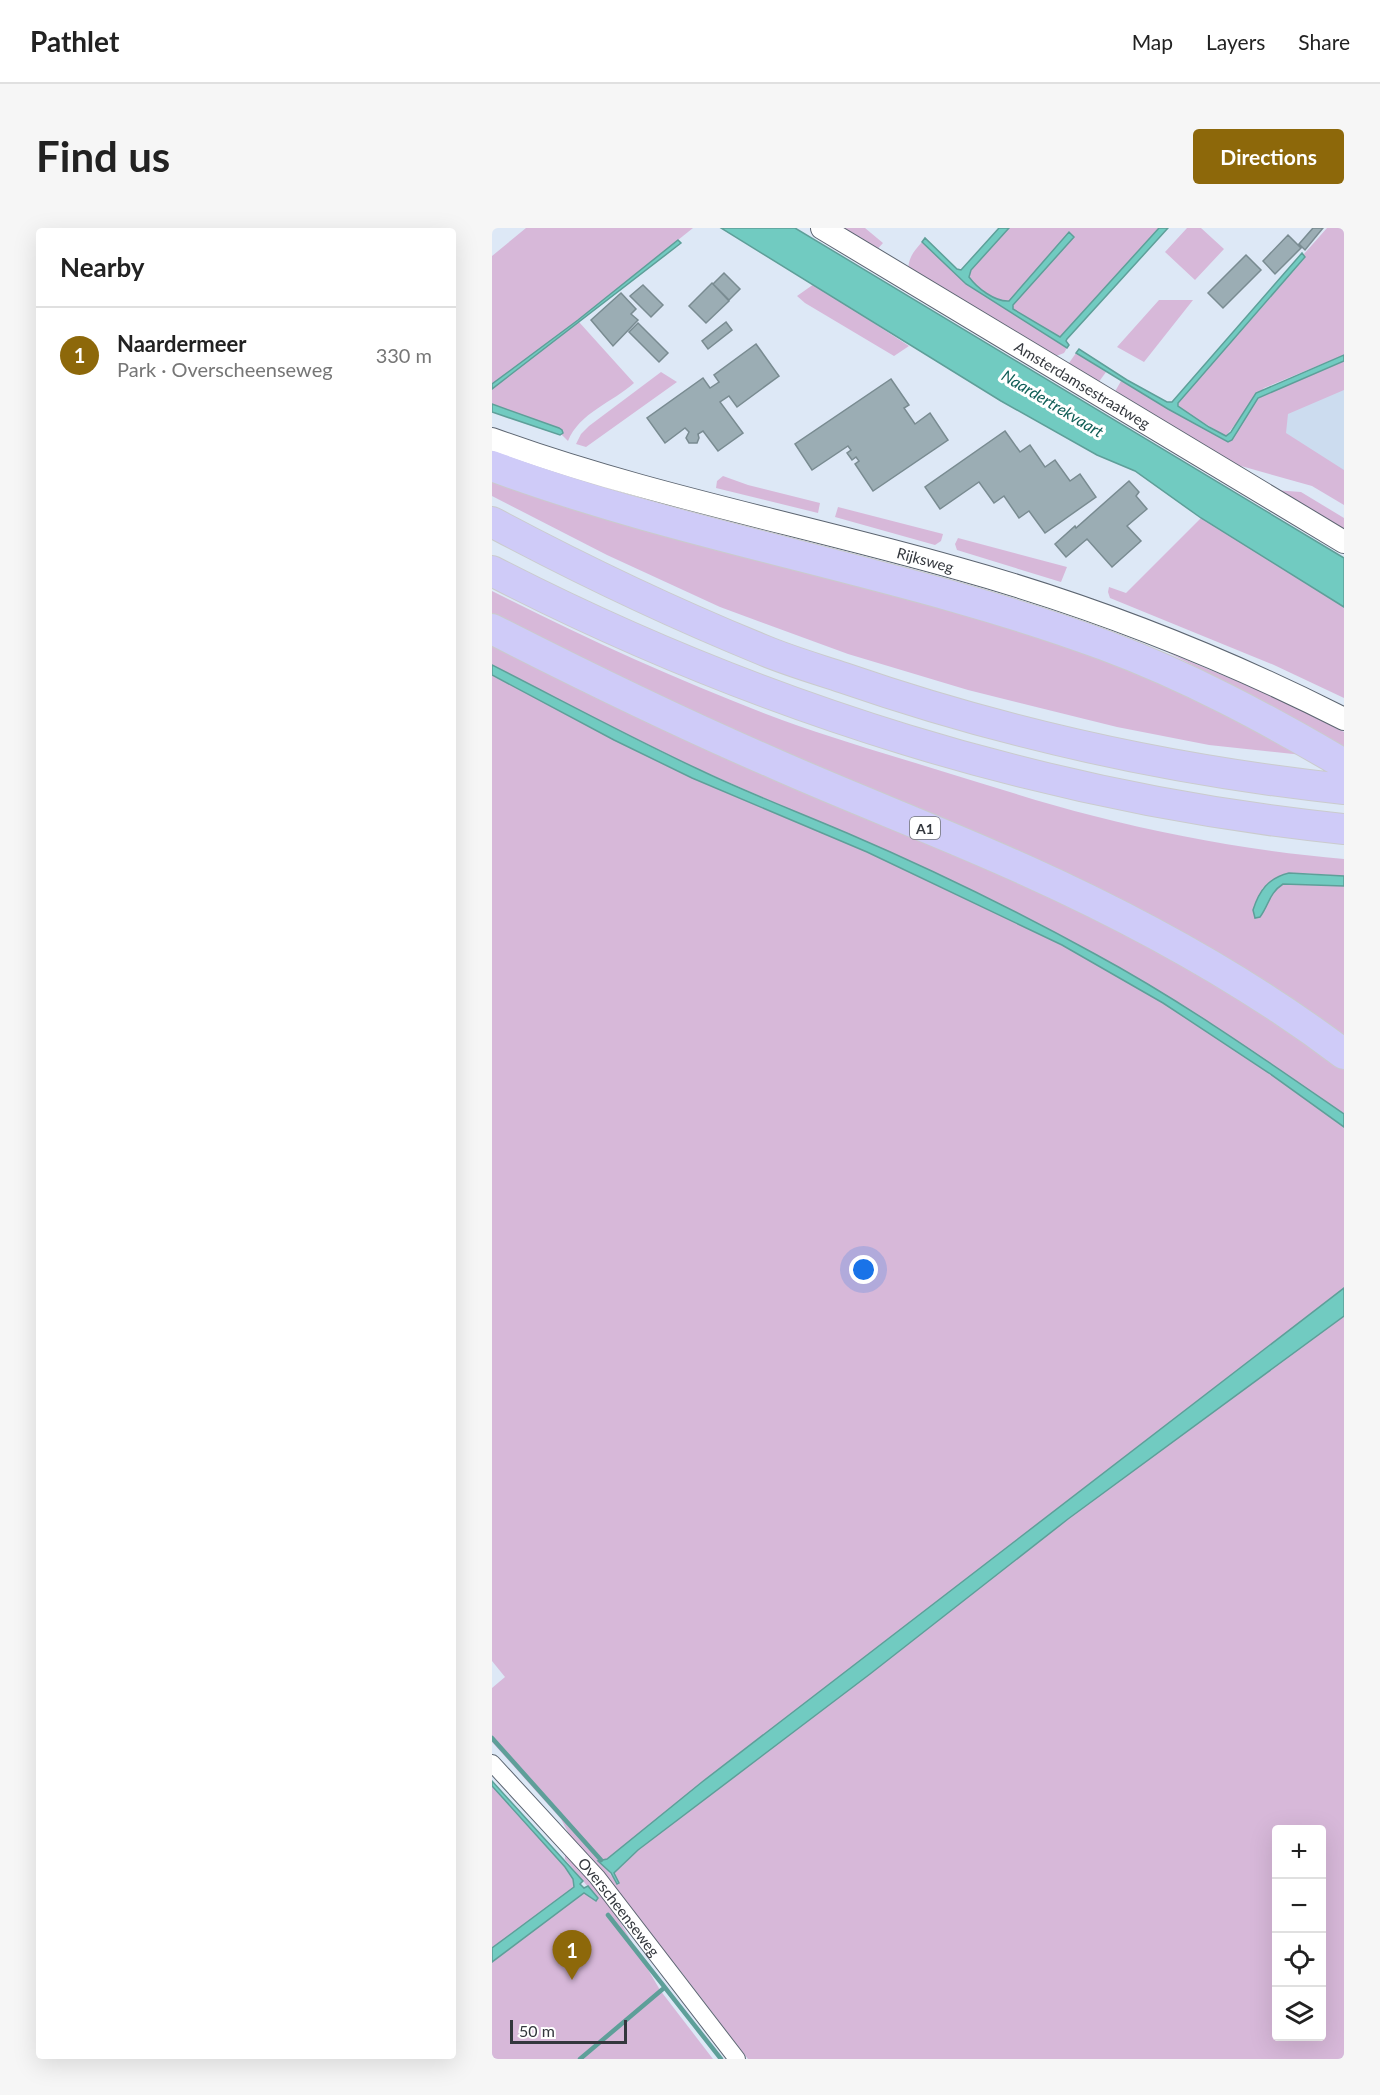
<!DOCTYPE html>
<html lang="en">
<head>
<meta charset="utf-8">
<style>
  :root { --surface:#fff; --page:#f6f6f6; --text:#222; --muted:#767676; --line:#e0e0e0; --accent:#8d680a }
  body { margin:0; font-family:Lato,sans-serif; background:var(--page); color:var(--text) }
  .controls { position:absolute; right:18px; bottom:18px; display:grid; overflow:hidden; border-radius:6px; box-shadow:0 6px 24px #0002 }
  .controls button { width:54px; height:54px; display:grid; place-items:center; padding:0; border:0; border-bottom:2px solid var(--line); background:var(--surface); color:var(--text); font:30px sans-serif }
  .scale { position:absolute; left:18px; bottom:15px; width:117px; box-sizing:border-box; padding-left:6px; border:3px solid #33373d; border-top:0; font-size:16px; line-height:21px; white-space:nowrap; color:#33373d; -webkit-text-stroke:4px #fff; paint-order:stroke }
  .you { position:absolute; left:372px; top:1042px; width:21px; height:21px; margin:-15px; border:4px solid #fff; border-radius:50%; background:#1a73e8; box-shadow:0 0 0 9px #1a73e833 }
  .badge { display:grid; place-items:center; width:39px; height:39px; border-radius:50%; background:var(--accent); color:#fff; font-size:20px; font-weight:700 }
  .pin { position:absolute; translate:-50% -50px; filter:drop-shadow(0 2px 3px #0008) }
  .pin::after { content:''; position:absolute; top:32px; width:21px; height:18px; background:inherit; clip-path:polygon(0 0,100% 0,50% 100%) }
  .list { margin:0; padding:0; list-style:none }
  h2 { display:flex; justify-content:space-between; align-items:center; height:78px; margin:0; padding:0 24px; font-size:26px }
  h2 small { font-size:20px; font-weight:400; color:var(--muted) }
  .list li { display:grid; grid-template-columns:39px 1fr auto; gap:18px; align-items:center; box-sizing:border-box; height:96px; padding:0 24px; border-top:2px solid var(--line) }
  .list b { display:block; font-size:22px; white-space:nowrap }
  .list p { margin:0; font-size:20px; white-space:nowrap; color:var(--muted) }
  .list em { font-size:20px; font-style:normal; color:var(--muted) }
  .icon { flex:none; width:33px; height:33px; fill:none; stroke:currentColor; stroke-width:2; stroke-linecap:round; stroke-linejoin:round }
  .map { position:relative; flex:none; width:852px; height:1831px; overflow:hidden; border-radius:6px }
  header { display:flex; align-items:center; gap:36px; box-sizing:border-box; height:84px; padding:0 30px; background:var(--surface); border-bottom:2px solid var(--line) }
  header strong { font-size:28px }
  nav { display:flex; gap:33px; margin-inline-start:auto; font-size:21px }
  .intro { display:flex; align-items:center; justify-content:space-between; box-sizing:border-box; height:144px; padding:0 36px }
  h1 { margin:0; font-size:42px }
  .button { padding:15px 27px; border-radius:6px; background:var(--accent); color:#fff; font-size:21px; font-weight:700 }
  main { display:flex; gap:36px; padding:0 36px }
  aside { flex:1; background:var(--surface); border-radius:6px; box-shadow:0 6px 24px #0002 }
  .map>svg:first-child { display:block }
</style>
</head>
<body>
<header>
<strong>Pathlet</strong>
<nav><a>Map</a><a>Layers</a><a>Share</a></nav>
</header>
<div class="intro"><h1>Find us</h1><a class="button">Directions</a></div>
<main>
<aside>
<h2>Nearby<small></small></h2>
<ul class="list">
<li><span class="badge">1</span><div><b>Naardermeer</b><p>Park · Overscheenseweg</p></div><em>330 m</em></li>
</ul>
</aside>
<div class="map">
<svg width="852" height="1831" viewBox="0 0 852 1831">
  <rect width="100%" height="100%" fill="#dde8f6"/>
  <!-- built -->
  <path fill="#ccdcef" d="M852,149V251L795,217L786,187Z"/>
  <!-- green -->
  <path fill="#d7b8d9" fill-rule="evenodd" d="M34,0H201L86,92L0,156V28Z
    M341,0H373L391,15L382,25Z
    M517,0H667L568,109L520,80L523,73L577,5L517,73C502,74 489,60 478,52L477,46L479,42Z
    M695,0H709L732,21L703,52L673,24Z
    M835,0H852V127L772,160L734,208L688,181L686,175L813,30L812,26Z
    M430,14L474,56L575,120L572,125L562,129L416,45C416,30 421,24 430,14Z
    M322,56L417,118L402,128L313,75L305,68Z
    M667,72H701L652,134L625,119Z
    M87,94L142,155C121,174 87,185 76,213L69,206L71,205L0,176V161Z
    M584,125L614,144L606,155L578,144L577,135Z
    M852,133V162L796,186L794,205L852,242V277L820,258L742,236L621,167L629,153L736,214L740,212L766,170Z
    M169,144L185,154L94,219L84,216L89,206L97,198Z
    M231,248L256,257L328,275L326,285L224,260L225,253Z
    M0,253L475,381L614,429L820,528L717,517L625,499L476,462L356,426L228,379L115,327L0,268Z
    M783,262L809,264L852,290V306Z
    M346,279L451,306L449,313L443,317L343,289Z
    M709,290L852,379V470L782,437L618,370L616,364L617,359L634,365Z
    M466,310L575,339L569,354L465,322L463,316Z
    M0,363C94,411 191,455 290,492C345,512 402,528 459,546C506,560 554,576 602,588C684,609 768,624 852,631V648C825,647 790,638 770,661L771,685C776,673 779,663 791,656L852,658V810L297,528L63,418L0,385Z
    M0,412C135,474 271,536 406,598C560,668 716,739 852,841V886L735,806L605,727L486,665L417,633L206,541L118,498L0,437Z
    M675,424L783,469L852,504V521L777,477Z
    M0,447L122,512L200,550L375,624L570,717L671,775L778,845L852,899V1060L210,1554L115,1632L107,1633L126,1655L122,1646L146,1622L378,1446L576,1291L852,1088V1831H256L187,1741L80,1612L69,1591L0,1514V1460L13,1449L0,1433ZM784,1602H830V1808H784Z
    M0,1558L73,1639L92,1664L104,1673L106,1671L73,1631V1622L120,1680L168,1762L221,1831H0Z"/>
  <!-- water -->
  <path fill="#71cbc1" stroke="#5e9f99" stroke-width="1.5" d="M229,0H303L852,330V379L709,290L643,243L605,227L509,173Z
    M507,0H517L479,42L477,49C485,60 503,74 517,73L577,4L582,9L521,77V81L568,109L667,0H676L575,111L574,113L577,117L575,120L474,56L430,14L433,10L465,41L469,42Z
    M186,12L189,15L0,161V156L86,92Z
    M810,25L813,29L686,175V178L717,199L734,208L739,204L764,165L852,127V133L766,170L740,212L736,214L676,181L584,125L587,121L635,152L675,174H680Z
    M0,176L67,200L70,202L71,205L68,207L0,184Z
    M0,437C69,472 137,509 208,542C256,565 306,584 355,605C439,641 523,682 603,726C690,773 771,830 852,886V899L777,845L671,775L570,717L375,624L200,550L122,512L0,447Z
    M797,645L852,648V658L791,656C777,665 777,677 768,689L763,690L761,682C767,663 776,650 797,645Z
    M852,1060V1088L576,1291L378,1446L146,1622L122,1645L127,1655L125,1656L119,1645L106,1633L115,1631L210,1554Z
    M0,1553L91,1653L88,1656L92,1660L96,1658L106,1670L104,1673L92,1665L0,1734V1720L82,1659L81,1651L73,1639L0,1558Z"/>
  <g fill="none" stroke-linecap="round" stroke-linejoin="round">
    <!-- stream -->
    <path stroke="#5e9f99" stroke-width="4.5" d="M0,1510L109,1632
      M116,1687L229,1831
      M88,1831L172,1760"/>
  </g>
  <!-- building -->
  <path fill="#9badb4" stroke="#798b91" stroke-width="1.5" d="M821,0H831L813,22L807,16Z
    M796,7L809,20L783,46L771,33Z
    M754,27L769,42L731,80L716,65Z
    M232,45L248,61L237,72L221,56Z
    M220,55L237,73L214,95L197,78Z
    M151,57L171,77L159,89L138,68Z
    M129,65L144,81L139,86L146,92L121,118L99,92Z
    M234,94L240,102L216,121L210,113Z
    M146,95L176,125L167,134L137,104Z
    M264,116L287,148L245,179L237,168L228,174L251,205L226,223L211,203L206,206L207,210L205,215H197L194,210L197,204L193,200L173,215L155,190L211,150L218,160L227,154L222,147Z
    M399,151L417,177L412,180L423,196L438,185L456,212L381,263L363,236L367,233L364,229L360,232L355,225L359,222L356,218L320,242L303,216Z
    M513,203L528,224L538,217L553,239L563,232L578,253L588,246L604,269L553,305L537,283L527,290L512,268L502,275L487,254L448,281L433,259Z
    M637,253L647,264L644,268L655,281L635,298L649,313L620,339L595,311L574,329L563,316L583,298L584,300Z"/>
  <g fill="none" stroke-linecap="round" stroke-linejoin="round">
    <defs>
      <g id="street">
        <path id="s1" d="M0,1535L105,1649L245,1831"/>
      </g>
      <g id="secondary">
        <path id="s2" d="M330,0L852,314"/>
        <path id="s3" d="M0,211C151,266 309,296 464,340C597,377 728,428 852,491"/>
      </g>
      <path id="highway" d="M0,238C200,312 412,343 612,417C696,448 775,491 852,536
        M0,294C88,341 178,384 271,422C297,433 325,441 352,450C514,506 682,543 852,561
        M0,343C264,479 556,571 852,601
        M0,401C92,448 186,494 281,535C364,572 450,604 533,642C644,692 754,752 852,826"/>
    </defs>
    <!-- street casing -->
    <use href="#street" stroke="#5c6571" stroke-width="18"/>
    <!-- secondary casing -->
    <use href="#secondary" stroke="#5c6571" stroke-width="24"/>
    <!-- highway casing -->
    <use href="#highway" stroke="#cacbcd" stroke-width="32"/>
    <!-- street -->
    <use href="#street" stroke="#fff" stroke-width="16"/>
    <!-- secondary -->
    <use href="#secondary" stroke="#fff" stroke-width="22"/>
    <!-- highway -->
    <use href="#highway" stroke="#cfcbf8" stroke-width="30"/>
  </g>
  <g text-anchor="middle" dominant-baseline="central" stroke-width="6" stroke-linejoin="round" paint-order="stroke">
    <!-- shield labels -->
    <rect fill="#fff" stroke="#707377" stroke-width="1.5" x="418" y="589" width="30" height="22" rx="4.5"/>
    <g font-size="14" font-weight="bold" fill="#33373d">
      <text x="433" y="600">A1</text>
    </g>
    <!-- street labels -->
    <g font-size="15" fill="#33373d" stroke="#fff">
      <text stroke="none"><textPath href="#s2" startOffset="304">Amsterdamsestraatweg</textPath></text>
      <text stroke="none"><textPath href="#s3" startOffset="450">Rijksweg</textPath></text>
      <text stroke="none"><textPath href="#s1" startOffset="192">Overscheenseweg</textPath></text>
    </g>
    <!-- water labels -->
    <g font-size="16" font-style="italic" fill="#0f5d56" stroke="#fff">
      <text transform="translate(561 175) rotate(31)">Naardertrekvaart</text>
    </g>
  </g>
</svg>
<div class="controls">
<button>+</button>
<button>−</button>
<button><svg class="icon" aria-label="locate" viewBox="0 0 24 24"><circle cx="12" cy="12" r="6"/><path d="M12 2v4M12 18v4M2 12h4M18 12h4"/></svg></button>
<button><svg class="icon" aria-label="layers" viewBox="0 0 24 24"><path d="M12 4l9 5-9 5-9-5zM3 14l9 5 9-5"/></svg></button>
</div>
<div class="scale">50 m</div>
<div class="you"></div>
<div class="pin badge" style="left:80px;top:1752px">1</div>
</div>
</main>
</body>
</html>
